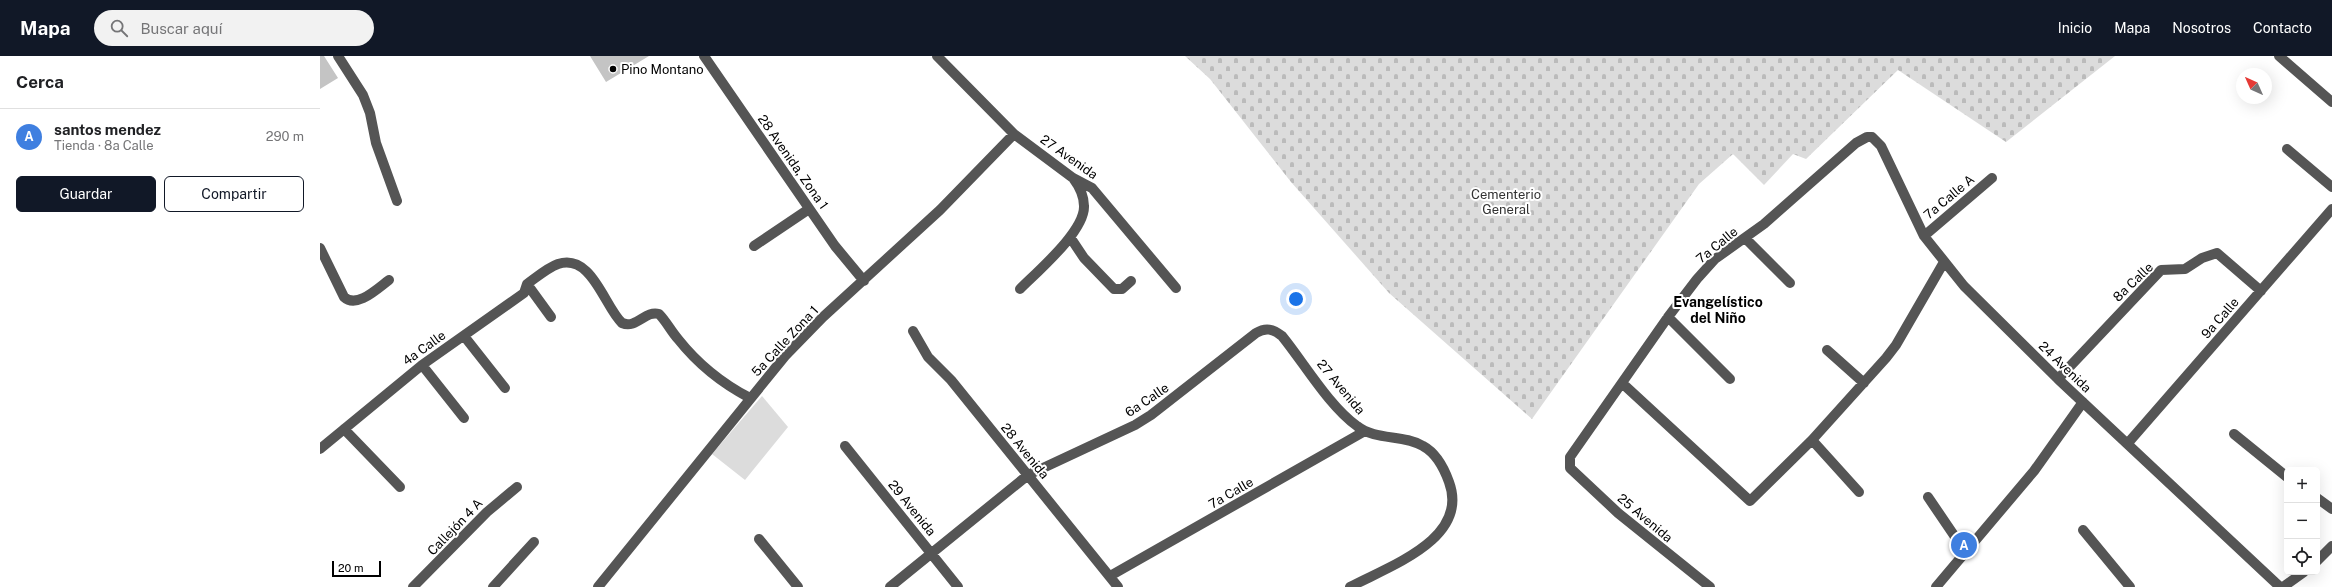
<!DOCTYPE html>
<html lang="es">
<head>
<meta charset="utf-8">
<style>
  :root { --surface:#fff; --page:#f2f2f2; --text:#202124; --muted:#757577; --line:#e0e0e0; --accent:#111827 }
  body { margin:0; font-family:"Public Sans",sans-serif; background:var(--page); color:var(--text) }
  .controls { position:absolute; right:12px; bottom:12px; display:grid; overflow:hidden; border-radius:6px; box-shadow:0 4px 16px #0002 }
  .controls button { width:36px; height:36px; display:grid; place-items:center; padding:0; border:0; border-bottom:1px solid var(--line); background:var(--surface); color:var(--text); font:20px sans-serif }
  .compass { position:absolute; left:1916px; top:12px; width:36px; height:36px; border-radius:50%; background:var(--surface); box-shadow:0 4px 16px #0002; rotate:315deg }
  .scale { position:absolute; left:12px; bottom:10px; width:49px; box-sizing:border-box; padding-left:4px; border:2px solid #000; border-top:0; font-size:11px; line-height:14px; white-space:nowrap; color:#000; -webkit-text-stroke:3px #fff; paint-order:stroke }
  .you { position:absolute; left:976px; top:243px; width:14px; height:14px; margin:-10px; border:3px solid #fff; border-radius:50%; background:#1a73e8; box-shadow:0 0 0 6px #1a73e833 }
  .badge { display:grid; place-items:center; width:26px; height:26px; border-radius:50%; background:var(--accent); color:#fff; font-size:13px; font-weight:700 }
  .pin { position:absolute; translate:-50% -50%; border:2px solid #fff; box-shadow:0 1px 4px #0006 }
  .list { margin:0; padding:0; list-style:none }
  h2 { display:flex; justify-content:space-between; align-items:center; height:52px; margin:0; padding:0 16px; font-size:17px }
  h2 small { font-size:13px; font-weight:400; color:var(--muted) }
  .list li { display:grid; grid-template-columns:26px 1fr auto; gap:12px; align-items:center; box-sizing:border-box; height:56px; padding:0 16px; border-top:1px solid var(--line) }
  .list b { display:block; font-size:15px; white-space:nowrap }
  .list p { margin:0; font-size:13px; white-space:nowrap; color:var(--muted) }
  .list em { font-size:13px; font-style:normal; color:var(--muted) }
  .actions { display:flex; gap:8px; padding:12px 16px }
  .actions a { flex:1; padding:9px 0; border:1px solid var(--accent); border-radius:6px; text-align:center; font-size:14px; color:var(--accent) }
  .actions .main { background:var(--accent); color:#fff }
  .icon { flex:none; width:22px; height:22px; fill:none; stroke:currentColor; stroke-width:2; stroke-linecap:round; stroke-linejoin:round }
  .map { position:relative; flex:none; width:2012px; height:531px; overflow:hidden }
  header { display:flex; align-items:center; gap:24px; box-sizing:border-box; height:56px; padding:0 20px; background:var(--accent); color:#fff }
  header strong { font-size:19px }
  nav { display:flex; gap:22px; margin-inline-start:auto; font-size:14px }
  .search { width:280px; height:36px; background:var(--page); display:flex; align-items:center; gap:10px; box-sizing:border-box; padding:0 14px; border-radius:22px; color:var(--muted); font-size:15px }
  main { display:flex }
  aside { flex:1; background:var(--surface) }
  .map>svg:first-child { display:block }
</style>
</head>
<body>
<header>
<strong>Mapa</strong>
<div class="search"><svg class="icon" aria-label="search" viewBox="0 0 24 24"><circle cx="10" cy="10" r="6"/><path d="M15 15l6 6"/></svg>Buscar aquí</div>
<nav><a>Inicio</a><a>Mapa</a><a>Nosotros</a><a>Contacto</a></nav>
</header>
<main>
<aside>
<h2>Cerca<small></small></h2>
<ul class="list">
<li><span class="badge" style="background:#3f7fe0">A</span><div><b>santos mendez</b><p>Tienda · 8a Calle</p></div><em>290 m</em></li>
</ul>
<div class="actions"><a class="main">Guardar</a><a>Compartir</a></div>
</aside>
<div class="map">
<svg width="2012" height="531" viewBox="0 0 2012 531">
  <defs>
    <pattern id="cemetery-stones" width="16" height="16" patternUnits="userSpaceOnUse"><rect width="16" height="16" fill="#dcdcdc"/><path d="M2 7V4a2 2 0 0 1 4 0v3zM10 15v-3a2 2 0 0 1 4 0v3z" fill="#bbb"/></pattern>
  </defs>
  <rect width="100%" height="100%" fill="#fff"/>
  <!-- green -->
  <path fill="#dcdcdc" d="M442,340L468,371L425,424L392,398Z"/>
  <!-- cemetery -->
  <path fill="url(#cemetery-stones)" d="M865,0H1795L1686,86L1578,14L1486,103L1473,98L1444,129L1413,98L1379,128L1212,363L1069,237L971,126L890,23Z"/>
  <!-- building -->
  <path fill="#c4c4c4" d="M0,0H4L18,22L0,33Z
    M270,0H329L286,26Z"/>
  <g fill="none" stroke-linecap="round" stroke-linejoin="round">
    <!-- minor -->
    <path stroke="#555" stroke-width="10" d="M18,0L43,39L50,57L56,87L77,145
      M384,0L515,190L544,225
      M617,0L694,78L753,122L772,132L856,232
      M1959,0L2012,46
      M1967,93L2012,131
      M1604,180L1672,122
      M750,181L764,202L794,233H802L811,225
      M1425,182L1470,227
      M434,190L489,153
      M0,192L24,241C37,253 58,232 69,224
      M207,228L231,261
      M700,233C718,215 765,175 764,150C764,139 759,130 753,122
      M1348,261L1410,323
      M593,275L608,301L631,324L798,531
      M144,280L185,332
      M1507,294L1544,327
      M102,309L144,362
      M1738,323L1841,214L1865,213L1882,202L1897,197L1941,235
      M1302,327L1430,445L1492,384L1566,302L1576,289L1624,206
      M24,373L80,431
      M1914,378L1967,421
      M1492,384L1539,436
      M1808,387L2012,153
      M525,390L638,531
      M0,393L102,309L204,237L207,228C217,221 227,212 238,208C272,197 284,250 302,267C317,273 325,254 339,258C346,265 351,275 358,283C377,307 403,328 430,342
      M1608,441L1646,497
      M1997,442L2012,453
      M1763,474L1810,531
      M439,483L478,531
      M1997,505L2012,490
      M790,520L1045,375
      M93,531L167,456L197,431
      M173,531L214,486
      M278,531L465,300L503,261L620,154L694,78
      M570,531L708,419L815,369L831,359L936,277C946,271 953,273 962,280C984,307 1009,350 1037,370C1056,385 1083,378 1103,390C1116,397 1124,412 1129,426C1150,483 1069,510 1030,531
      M1390,531L1298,457L1250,412V401L1348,261L1377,223L1395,203L1444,168L1536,87L1547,81H1552L1561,90L1604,180L1644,230L1738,323L1960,531
      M1616,531L1714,415L1763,346
      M1963,531L1984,516"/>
  </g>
  <!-- markers -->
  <circle fill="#000" stroke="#fff" stroke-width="1.5" cx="293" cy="13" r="4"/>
  <g text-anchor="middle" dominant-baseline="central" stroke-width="4" stroke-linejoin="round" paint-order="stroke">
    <!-- poi labels -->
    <g font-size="13" fill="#000" stroke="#fff" text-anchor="start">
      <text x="301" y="13">Pino Montano</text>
    </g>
    <!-- street labels -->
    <g font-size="13" fill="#000" stroke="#fff">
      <text transform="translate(749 101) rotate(35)">27 Avenida</text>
      <text transform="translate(473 106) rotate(55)">28 Avenida, Zona 1</text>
      <text transform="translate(1629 141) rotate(-40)">7a Calle A</text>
      <text transform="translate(1397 189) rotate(-39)">7a Calle</text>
      <text transform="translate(1813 226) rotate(-44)">8a Calle</text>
      <text transform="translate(1900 262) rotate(-49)">9a Calle</text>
      <text transform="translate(465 285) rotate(-47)">5a Calle Zona 1</text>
      <text transform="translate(104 292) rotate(-36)">4a Calle</text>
      <text transform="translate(1745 311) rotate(44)">24 Avenida</text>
      <text transform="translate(1021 331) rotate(50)">27 Avenida</text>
      <text transform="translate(827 344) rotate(-34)">6a Calle</text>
      <text transform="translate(705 395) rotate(51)">28 Avenida</text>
      <text transform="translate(911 437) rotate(-30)">7a Calle</text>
      <text transform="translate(592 452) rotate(51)">29 Avenida</text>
      <text transform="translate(1325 462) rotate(40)">25 Avenida</text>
      <text transform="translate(135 471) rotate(-46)">Callejón 4 A</text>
    </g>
    <!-- park labels -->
    <g font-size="13" fill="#333" stroke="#fff">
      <text x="1186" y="138">Cementerio<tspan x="1186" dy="15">General</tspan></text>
    </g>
    <!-- neighbourhood labels -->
    <g font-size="14" font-weight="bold" fill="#000" stroke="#fff">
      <text x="1398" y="246">Evangelístico<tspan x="1398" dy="16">del Niño</tspan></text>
    </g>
  </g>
</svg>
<div class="controls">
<button>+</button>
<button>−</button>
<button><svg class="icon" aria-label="locate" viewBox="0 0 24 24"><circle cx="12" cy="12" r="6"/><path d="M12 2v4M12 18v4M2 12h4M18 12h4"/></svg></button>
</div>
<svg class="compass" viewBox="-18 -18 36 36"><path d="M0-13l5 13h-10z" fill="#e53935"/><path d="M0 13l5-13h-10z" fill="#757577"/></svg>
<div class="scale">20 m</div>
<div class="you"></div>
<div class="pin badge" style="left:1644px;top:489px;background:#3f7fe0">A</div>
</div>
</main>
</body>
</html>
